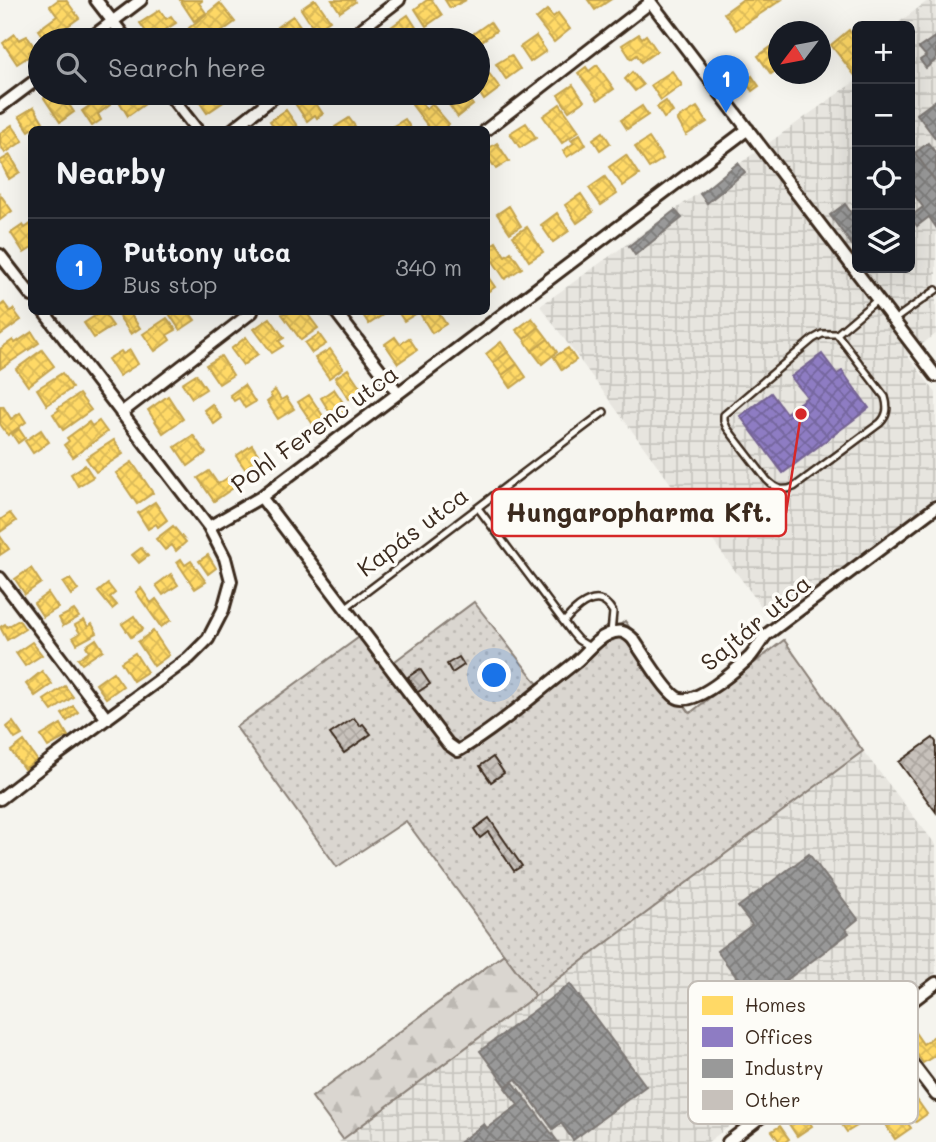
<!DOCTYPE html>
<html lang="en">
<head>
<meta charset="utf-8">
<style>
  :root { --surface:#171b24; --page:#20242c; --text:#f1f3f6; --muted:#9ea1a6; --line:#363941; --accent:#1a73e8 }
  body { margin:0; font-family:Mali,sans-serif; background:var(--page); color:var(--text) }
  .controls { position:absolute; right:21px; top:21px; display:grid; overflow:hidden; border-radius:10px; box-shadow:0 7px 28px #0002 }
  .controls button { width:63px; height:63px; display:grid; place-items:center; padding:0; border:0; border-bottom:2px solid var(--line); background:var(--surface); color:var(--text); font:35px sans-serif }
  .compass { position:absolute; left:768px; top:21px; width:63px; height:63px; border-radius:50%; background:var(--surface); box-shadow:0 7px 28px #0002; rotate:238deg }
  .you { position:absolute; left:495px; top:676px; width:24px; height:24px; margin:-18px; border:5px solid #fff; border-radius:50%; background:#1a73e8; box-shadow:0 0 0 10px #1a73e833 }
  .badge { display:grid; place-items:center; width:46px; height:46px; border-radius:50%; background:var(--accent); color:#fff; font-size:23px; font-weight:700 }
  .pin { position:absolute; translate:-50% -58px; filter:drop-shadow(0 2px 4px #0008) }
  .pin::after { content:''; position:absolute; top:37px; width:24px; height:21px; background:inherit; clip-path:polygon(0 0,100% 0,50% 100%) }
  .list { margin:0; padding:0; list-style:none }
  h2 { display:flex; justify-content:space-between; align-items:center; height:91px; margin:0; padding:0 28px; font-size:30px }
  h2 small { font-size:23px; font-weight:400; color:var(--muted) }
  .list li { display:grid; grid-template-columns:46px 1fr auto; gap:21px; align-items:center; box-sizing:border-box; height:98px; padding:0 28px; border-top:2px solid var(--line) }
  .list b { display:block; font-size:26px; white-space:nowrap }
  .list p { margin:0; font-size:23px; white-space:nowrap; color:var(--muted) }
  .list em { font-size:23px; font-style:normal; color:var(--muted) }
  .icon { flex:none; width:38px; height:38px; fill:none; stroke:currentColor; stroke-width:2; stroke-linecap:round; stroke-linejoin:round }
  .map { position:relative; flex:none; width:936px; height:1142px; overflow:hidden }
  .search { position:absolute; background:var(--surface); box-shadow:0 7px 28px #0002; left:28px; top:28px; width:462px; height:77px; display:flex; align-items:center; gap:18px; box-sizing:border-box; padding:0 24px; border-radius:38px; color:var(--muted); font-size:26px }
  .panel { position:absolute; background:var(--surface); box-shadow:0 7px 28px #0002; left:28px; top:126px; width:462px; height:189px; border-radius:10px }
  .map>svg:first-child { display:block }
</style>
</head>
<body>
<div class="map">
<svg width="936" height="1142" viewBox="0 0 936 1142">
  <defs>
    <pattern id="industrial-grid" width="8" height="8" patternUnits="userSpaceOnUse" patternTransform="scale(1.75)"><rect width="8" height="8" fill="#e7e5df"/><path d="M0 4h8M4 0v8" fill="none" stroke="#c7c5bf"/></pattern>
    <pattern id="grass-dots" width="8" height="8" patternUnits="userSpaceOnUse" patternTransform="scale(1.75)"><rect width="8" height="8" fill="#dad6d0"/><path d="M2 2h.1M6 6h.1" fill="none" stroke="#bcb8b2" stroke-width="1.8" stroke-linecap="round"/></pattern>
    <pattern id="forest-firs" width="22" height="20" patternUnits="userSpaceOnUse" patternTransform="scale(1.75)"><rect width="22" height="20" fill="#dad6d0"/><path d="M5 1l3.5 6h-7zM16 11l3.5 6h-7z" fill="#bcb8b2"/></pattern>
    <pattern id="homes-cross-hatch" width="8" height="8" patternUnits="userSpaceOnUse" patternTransform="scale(1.75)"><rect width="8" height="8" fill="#ffd966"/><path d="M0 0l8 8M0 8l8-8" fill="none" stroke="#dbba58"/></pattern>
    <pattern id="offices-cross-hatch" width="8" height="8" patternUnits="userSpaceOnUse" patternTransform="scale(1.75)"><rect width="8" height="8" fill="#8e7cc3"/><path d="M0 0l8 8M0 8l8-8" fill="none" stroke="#75669e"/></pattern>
    <pattern id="industry-cross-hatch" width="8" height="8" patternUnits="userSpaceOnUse" patternTransform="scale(1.75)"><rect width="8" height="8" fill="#999"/><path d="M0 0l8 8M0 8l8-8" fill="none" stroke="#7e7d7c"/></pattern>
    <pattern id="building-cross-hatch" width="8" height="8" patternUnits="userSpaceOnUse" patternTransform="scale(1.75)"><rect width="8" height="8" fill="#c7c1bb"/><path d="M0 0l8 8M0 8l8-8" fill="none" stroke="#aca6a0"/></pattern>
  </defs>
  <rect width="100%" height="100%" fill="#f5f4ee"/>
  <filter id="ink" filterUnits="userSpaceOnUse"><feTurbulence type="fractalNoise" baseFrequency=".0143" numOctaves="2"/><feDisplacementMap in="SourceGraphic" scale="14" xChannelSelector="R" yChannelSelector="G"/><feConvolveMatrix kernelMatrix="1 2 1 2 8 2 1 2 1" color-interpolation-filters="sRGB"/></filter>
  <g filter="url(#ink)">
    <!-- industrial -->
    <path fill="url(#industrial-grid)" d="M929,0H936V334L907,355L936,393V503L772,621L540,306L857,80V268H910V26H894Z
      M863,751L936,845V973L708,1142H339Z"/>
    <!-- grass -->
    <path fill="url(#grass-dots)" stroke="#8a8077" stroke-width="2" d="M474,602L541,688L625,621L690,713L784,640L863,751L535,996L406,821L337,867L236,727L369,630L391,664Z"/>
    <!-- forest -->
    <path fill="url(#forest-firs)" stroke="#8a8077" stroke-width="2" d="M504,954L535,996L343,1139L312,1097Z"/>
    <!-- homes -->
    <path fill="url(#homes-cross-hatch)" stroke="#c4a450" stroke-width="2" d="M58,0H66L79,18L48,40H45L38,30L57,16L50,6Z
      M180,0H202V1L199,3L206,13L194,21Z
      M314,0H316L330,20L315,30L301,9Z
      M332,0H354L355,2L340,12Z
      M427,0H432L442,15L426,26L415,9Z
      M445,0H466L450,8Z
      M588,0H610L595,10Z
      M742,0H781L736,30L724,13Z
      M220,3L235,22L210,40H204L200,35L196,38L189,28Z
      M160,10L166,19L171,16L176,23L151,39L140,23Z
      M547,10L553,17L558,13L570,29L554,42L536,19Z
      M408,15L419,32L415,35L418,40H400L391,27Z
      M293,16L306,34L297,40H287L277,27Z
      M490,22L496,31L479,43L473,34Z
      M849,30L857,41V76L856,77L831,45Z
      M15,34L19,40L27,36L35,48L29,52L31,55L17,64L3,43Z
      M639,34L642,38L646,35L657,51L641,62L637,55L631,59L622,45Z
      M536,36L546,51L530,62L520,47Z
      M778,42V69L771,74L758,56Z
      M511,55L520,69L506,79L496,64Z
      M597,65L614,89L598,100L578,73L586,67L589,71Z
      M672,71L682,85L661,100L651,85Z
      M488,72L500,88L484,100L478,91V80Z
      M632,72L643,85L635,91L625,79Z
      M752,76L759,86L752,91L745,81Z
      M573,85L584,101L569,111L558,95Z
      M52,93H61L74,112L60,122L44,98Z
      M125,93H138L145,104L128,116L117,98Z
      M202,93H219L225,101L207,113L196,97Z
      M307,93H309L323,114L317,118L315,115L307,121L294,102Z
      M451,93H464L473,105L458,117L444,98Z
      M105,98L110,105L98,114L101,120L92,126L82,111L99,99L100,101Z
      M419,99L426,109L432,104L449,124L442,130H431L412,105Z
      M666,101L673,112L664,118L657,107Z
      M560,104L579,131L562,143L543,116Z
      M642,106L648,115L627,129L621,120Z
      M34,107L43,122L29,131L19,116Z
      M697,107L707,122L686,135L677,119Z
      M286,110L300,130H276L270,121Z
      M349,118L355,126L350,130H336L335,127Z
      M405,119L412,130H393L392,127Z
      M526,123L536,138L520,148L510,133Z
      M12,125L23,141L5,153L0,145V133Z
      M603,132L610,143L600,150L593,139Z
      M580,134L586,145L567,157L563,151L574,143L571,140Z
      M649,138L663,159L649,168L635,147Z
      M497,143L509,161L496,169L486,155V150Z
      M10,155L20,172L9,179L0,161Z
      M626,155L639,175L623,186L609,167Z
      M605,177L617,194L601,205L589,188Z
      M0,194L12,211L0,220Z
      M581,194L593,212L577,223L565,205Z
      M509,206L521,226L510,233L497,214Z
      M557,213L569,231L553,242L541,225Z
      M32,223V248L24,253L11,233L23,225L25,228Z
      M527,227L543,252L529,261L513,236Z
      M496,242L505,256L511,252L522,268L505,279L486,251V249Z
      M486,274L495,287L486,293Z
      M4,303L10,311L13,309L21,320L0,335V306Z
      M101,312H103L113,326L94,338L84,323Z
      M116,312H129L140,328L131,334Z
      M175,312H189L195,320L180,330L170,315Z
      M286,312H306L318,328L301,340L282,314Z
      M361,312H387L369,324Z
      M398,312H416L417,313L404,321Z
      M419,312H438L446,324L432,333Z
      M167,318L176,330L167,335L170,340L155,351L143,334Z
      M270,318L284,338L279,341L283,346L272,353L254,329Z
      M532,318L539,327L524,339L516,330Z
      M539,327L548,339L532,351L524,339Z
      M32,332L39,343L0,369V349L13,340L15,343Z
      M319,334L326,344L312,353L305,343Z
      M246,337L258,354L243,365L231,349Z
      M395,337L400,344L409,338L417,350L398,363L385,344Z
      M548,339L557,352L542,364L532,351Z
      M501,342L508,352L493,363L486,354Z
      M568,348L576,360L562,370L554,357Z
      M330,349L343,368L329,378L315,358Z
      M42,350L54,366L28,386L16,369Z
      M130,350L138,364L119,376L108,359L121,351L123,354Z
      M508,352L517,364L502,375L493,363Z
      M221,356L233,375L219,384L206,365Z
      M517,364L526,377L511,388L502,375Z
      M348,369L362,390L349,399L335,378Z
      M62,373L72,388L47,405L37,389Z
      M196,374L206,389L192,398L182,383Z
      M244,385L255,402L245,408L239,398L234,401L230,395Z
      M334,389L348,410L334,419L321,398Z
      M275,390L281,400L286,397L294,409L278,419L267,402L272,398L270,394Z
      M79,394L91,410L63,430L53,414L59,410L58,408Z
      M309,395L325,419L314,426L298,402Z
      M168,396L183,419L163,433L148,410Z
      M212,404L222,418L214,424L204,410Z
      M3,406L11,419L20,413L26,422L8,435L0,424V407Z
      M99,421L107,432L73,457L64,445L69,441L67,438L89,422L92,426Z
      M19,429L25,438L18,443L12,434Z
      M41,430L49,442L33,453L25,441Z
      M193,435L206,453L188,466L175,447Z
      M114,440L123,454L96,472L86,458Z
      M252,445L264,463L248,473L236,456Z
      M132,462L153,493L137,504L116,473Z
      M85,465L93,477L78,486L71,474Z
      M209,471L218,484L232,475L239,484L214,501L198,478Z
      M155,502L167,520L158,527L156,524L148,529L138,513Z
      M10,513L16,521L0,532V520Z
      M173,526L186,542L176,551L172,545L165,550L156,539Z
      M0,536L9,549L0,555Z
      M141,548L148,556L139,563L132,555Z
      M208,555L216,568L208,574L199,561Z
      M181,559L185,565L191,561L206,582L195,589L177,562Z
      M31,568L41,583L25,594L15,579Z
      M171,574L178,585L163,595L156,585Z
      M70,579L78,590L71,595L63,583Z
      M108,584L115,593L110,597L117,605L112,609L98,592Z
      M141,588L151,603L156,599L171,620L161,627L136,592Z
      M48,593L58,608L43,617L34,603Z
      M74,610L79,617L63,626L59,618Z
      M134,616L143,629L131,637L122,624Z
      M19,620L25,629L7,640L0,627L5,624L7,627Z
      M84,620L88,627L92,624L97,633L77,644L73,637L80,633L75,625Z
      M153,631L169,655L154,666L138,642Z
      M96,639L103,650L82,664L78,659L89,651L86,646Z
      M32,642L42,655L25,666L16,653Z
      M135,653L147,672L133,681L121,662Z
      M42,671L52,684L35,696L26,684Z
      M113,672L123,686L106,698L96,684Z
      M65,686L73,697L52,711L44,700Z
      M73,706L78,712L67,721L62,714Z
      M13,722L22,735L15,739L7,727Z
      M61,724L68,736L48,747L41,736Z
      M24,741L37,760L24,769L11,751Z
      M905,1018L923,1044L936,1035V1055L923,1063L896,1024Z
      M829,1087L857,1126L847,1132L820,1093Z
      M915,1097L927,1114L916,1122L912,1117L906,1121L911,1128L895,1139L882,1120Z
      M800,1108L812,1126L797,1136L785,1118Z
      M780,1126L789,1139L785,1142H780L772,1131Z"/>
    <!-- offices -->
    <path fill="url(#offices-cross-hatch)" stroke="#756392" stroke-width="2" d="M822,354L837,374L842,371L869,408L783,473L740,416L771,393L786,413L807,397L791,377Z"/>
    <!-- industry -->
    <path fill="url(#industry-cross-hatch)" stroke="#7d7874" stroke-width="2" d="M936,36V60L926,68L920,60L926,56L919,48Z
      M936,100V139L917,114Z
      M928,143L936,153V182L915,153Z
      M910,146L936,182V227L929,217L917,226L910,217L923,207L910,189Z
      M738,163L745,172L707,203L700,194Z
      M845,204L857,221V252L830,215Z
      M675,210L682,218L635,255L629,246Z
      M809,854L858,919L846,929L849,933L756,1003L717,951L752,925L738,907Z
      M570,984L646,1086L573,1140L561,1123L553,1129L516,1079L506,1086L480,1051Z
      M513,1082L558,1142H460L484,1124L487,1128L518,1105L505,1088Z"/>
    <!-- building -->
    <path fill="url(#building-cross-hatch)" stroke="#3b2a1e" stroke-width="2" d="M459,657L464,665L452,673L447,664Z
      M420,669L430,684L418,692L408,677Z
      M354,718L360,726L363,724L371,734L344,753L330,734Z
      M933,738L936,742V812L899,762Z
      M493,757L504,773L491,782L480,766Z
      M489,818L522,866L514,871L488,832L480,838L474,829Z"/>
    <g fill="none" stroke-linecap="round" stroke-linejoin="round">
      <defs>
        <path id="lane" d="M894,320L936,290
          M837,334L885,397C888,407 888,415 880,423L794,487C782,492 776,489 767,480L727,428L724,421V415L813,339L822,334H837L878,299
          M478,508L572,633L578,640L591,648
          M345,608L604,412
          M564,622C571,613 586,598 599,600C605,601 610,607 613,612L611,633"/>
        <path id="street" d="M96,0L127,40
          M649,0L936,376
          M88,40L141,0
          M347,40L399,0
          M168,93L197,130
          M0,107L40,77
          M232,130L279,93
          M486,130L651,2
          M0,255L32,296
          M44,312L209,527
          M336,312L398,393
          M121,413L252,312
          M261,497L448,744L458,751C500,726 537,692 576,662C587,653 596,639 609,634C620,629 626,632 633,639C643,653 664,689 676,697C693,709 737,669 750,657C756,650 760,642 766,635L936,507
          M0,578L107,719
          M0,799L49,761L189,658L208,639L223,610L231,581L225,558L209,527L261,497L748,129
          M882,1024L936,1095
          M728,1142L936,983"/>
      </defs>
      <!-- lane casing -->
      <use href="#lane" stroke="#3b2a1e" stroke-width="10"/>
      <!-- street casing -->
      <use href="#street" stroke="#3b2a1e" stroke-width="16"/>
      <!-- lane -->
      <use href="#lane" stroke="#fdfcf7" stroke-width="5"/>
      <!-- street -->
      <use href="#street" stroke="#fdfcf7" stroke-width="10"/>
    </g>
  </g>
  <g text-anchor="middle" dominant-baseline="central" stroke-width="7" stroke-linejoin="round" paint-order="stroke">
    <!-- street labels -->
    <g font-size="24" fill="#3b2a1e" stroke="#fdfcf7">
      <text transform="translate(314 428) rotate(-36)">Pohl Ferenc utca</text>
      <text transform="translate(412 531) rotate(-37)">Kapás utca</text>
      <text transform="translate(755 622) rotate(-40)">Sajtár utca</text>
    </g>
  </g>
  <!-- legend -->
  <rect x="688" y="981" width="230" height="143" rx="10" fill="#fdfcf7" stroke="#c3bdb6" stroke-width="2"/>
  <rect x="702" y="996" width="31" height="19" fill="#ffd966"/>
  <rect x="702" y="1027" width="31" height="20" fill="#8e7cc3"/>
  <rect x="702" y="1059" width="31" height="19" fill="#999"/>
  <rect x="702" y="1090" width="31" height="20" fill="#c7c1bb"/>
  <g font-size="19" fill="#3b2a1e">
    <text x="745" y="1012">Homes</text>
    <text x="745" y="1044">Offices</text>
    <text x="745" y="1075">Industry</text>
    <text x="745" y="1107">Other</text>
  </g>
  <!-- callouts -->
  <path fill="none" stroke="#d62828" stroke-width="2.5" d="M801 414L786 513"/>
  <circle fill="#d62828" stroke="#fdfcf7" stroke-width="2.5" cx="801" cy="414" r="7"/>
  <rect fill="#fdfcf7" stroke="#d62828" stroke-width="2.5" x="492" y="489" width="294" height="47" rx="7"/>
  <g font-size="26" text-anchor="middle" font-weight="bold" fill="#3b2a1e">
    <text x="639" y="522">Hungaropharma Kft.</text>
  </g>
</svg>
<div class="controls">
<button>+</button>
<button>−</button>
<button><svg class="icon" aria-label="locate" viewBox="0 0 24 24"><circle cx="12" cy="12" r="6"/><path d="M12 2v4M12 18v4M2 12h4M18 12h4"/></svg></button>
<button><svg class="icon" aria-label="layers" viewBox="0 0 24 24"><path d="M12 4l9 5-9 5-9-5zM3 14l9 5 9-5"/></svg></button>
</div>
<svg class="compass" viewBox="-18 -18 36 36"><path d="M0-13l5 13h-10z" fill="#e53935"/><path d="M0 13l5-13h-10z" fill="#9ea1a6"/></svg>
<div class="you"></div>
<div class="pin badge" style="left:726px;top:113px">1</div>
<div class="search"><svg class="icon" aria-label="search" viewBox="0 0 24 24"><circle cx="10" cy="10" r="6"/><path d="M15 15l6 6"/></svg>Search here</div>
<section class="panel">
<h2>Nearby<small></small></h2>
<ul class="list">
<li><span class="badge">1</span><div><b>Puttony utca</b><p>Bus stop</p></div><em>340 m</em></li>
</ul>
</section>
</div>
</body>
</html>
